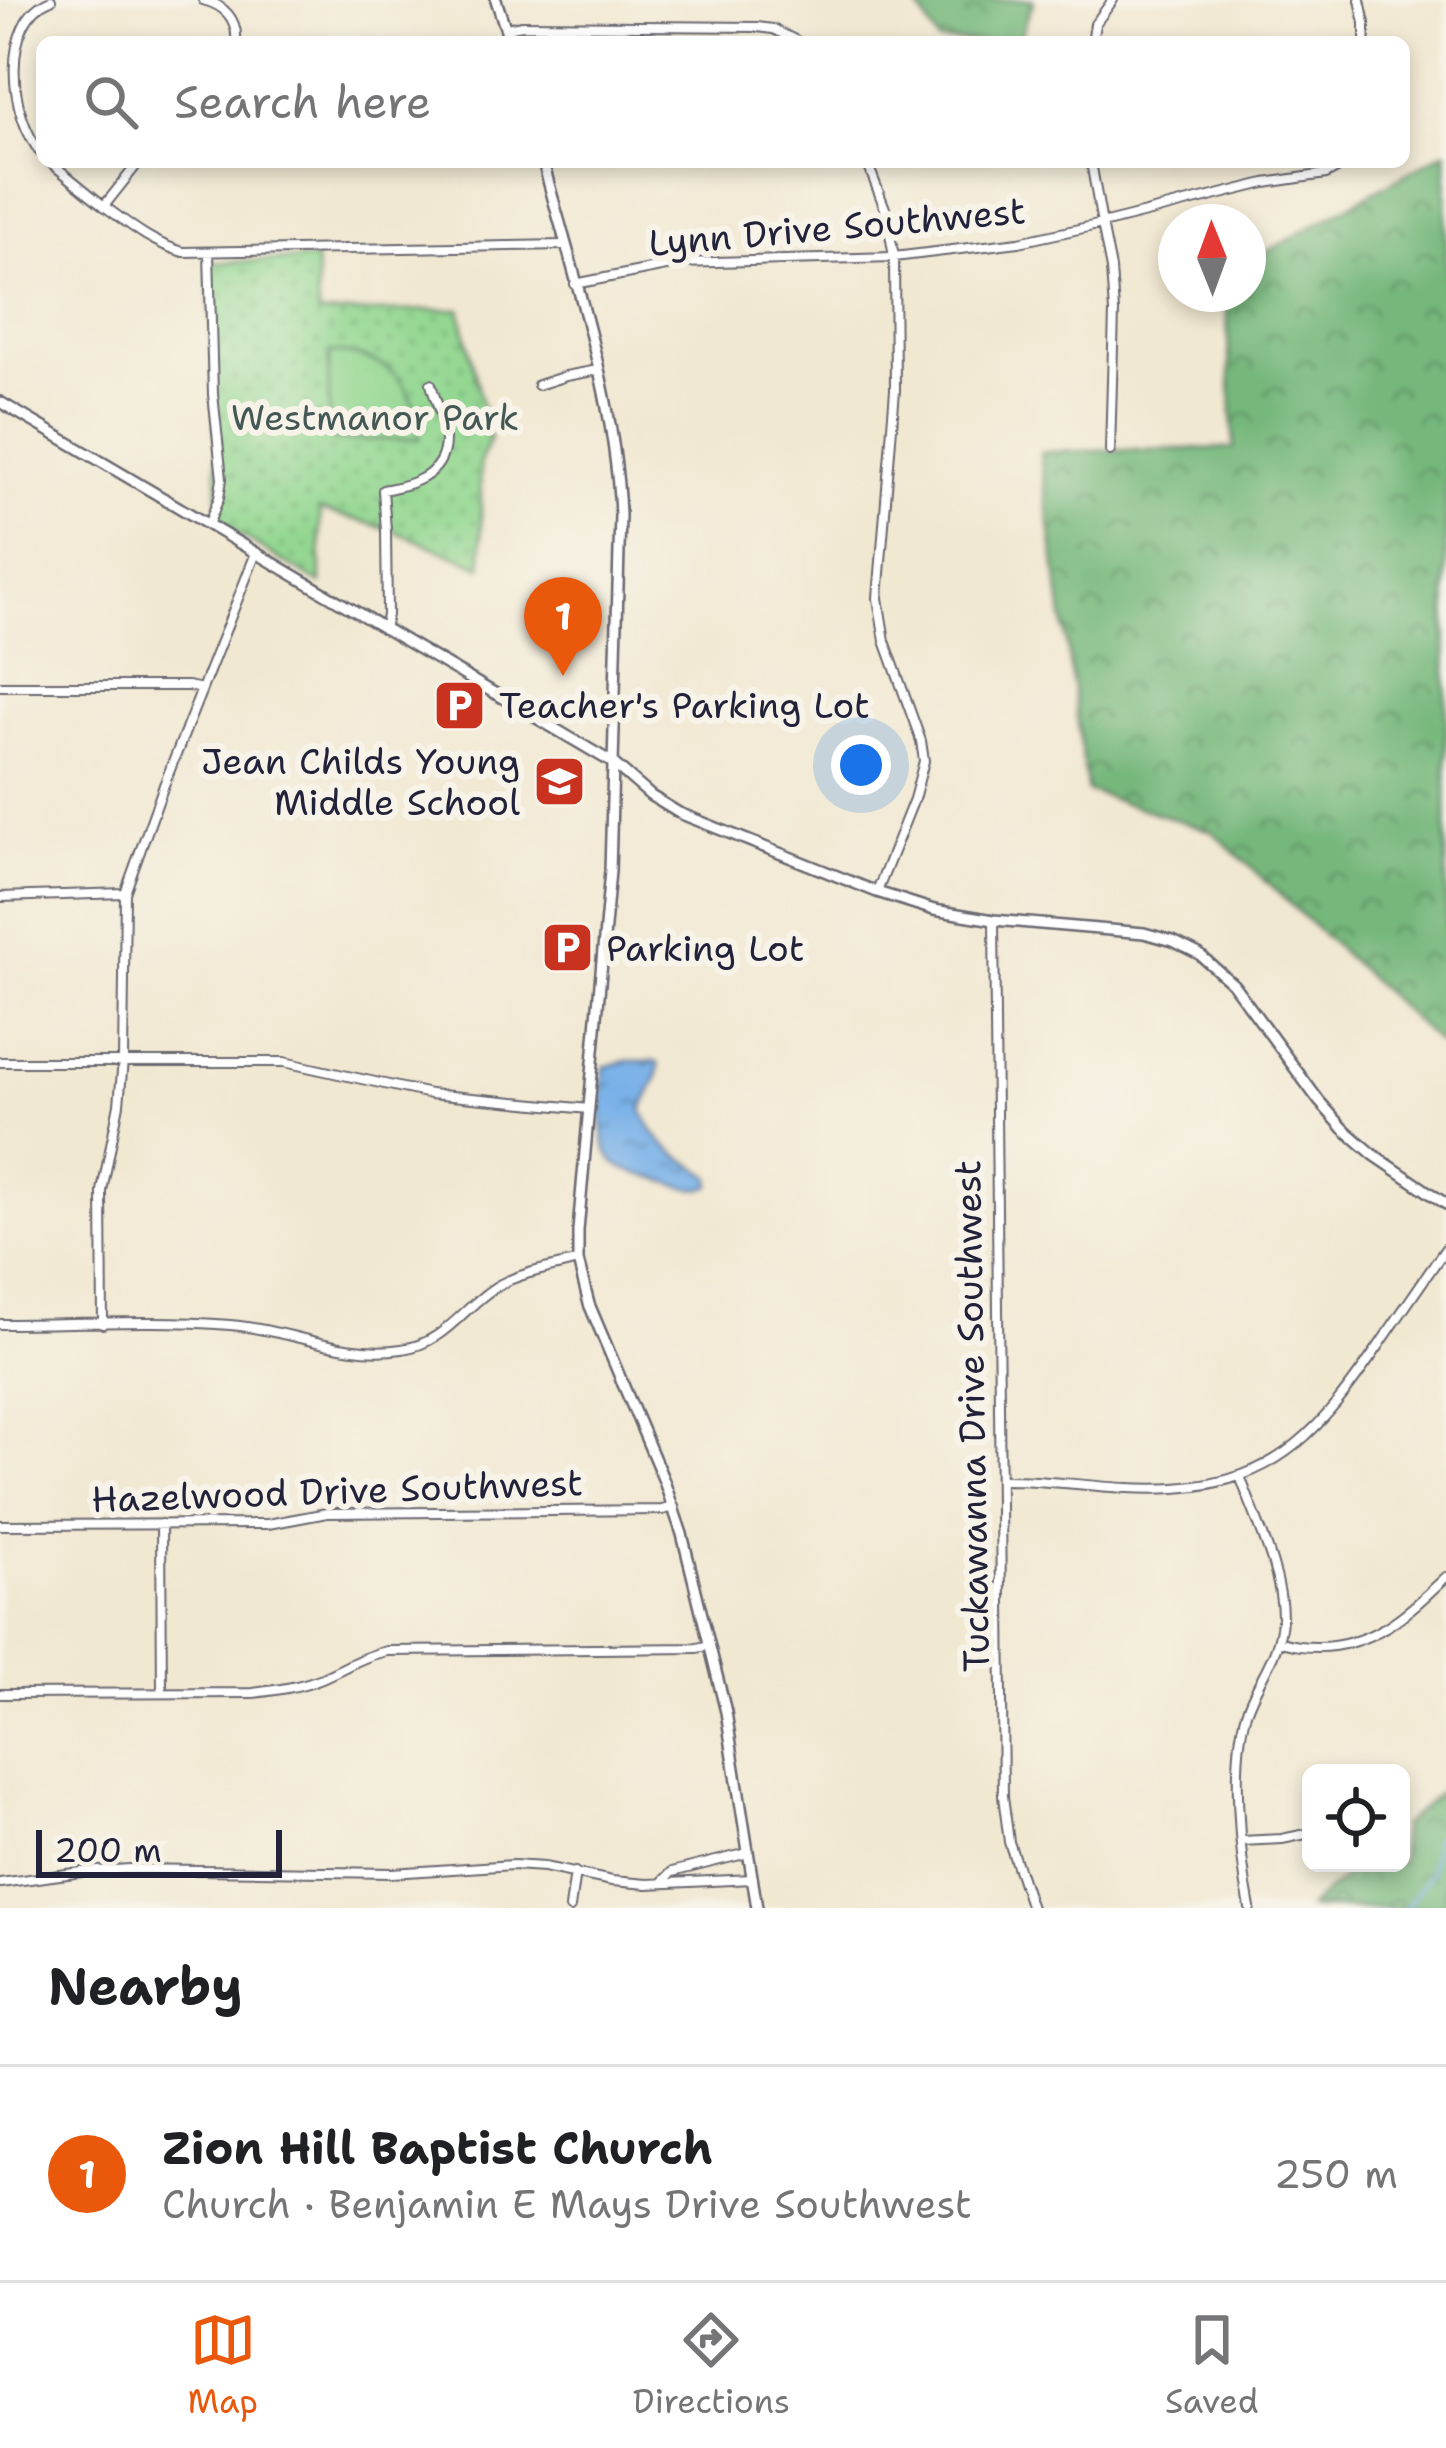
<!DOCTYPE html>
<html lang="en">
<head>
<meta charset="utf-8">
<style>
  :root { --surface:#fff; --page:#f6f6f6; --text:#202124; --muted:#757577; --line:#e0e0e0; --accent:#ea580c }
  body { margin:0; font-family:"Shantell Sans",sans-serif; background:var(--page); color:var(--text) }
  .controls { position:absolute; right:36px; bottom:36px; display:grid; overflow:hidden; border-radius:18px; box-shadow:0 6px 18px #0003 }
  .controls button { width:108px; height:108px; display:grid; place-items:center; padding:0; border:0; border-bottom:3px solid var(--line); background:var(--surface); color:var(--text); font:60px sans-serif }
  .compass { position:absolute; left:1158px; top:204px; width:108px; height:108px; border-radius:50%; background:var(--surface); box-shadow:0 6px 18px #0003; rotate:359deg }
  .scale { position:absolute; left:36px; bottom:30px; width:246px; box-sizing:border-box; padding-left:12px; border:6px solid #22223b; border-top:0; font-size:33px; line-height:42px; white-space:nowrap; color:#22223b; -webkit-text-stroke:9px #f7f3e8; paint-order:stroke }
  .you { position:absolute; left:861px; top:765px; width:42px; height:42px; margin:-30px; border:9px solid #fff; border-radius:50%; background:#1a73e8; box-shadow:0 0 0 18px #1a73e833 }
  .badge { display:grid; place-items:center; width:78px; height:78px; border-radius:50%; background:var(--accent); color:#fff; font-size:39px; font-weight:700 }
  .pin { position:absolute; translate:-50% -99px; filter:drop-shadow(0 3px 6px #0008) }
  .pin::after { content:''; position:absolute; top:63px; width:42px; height:36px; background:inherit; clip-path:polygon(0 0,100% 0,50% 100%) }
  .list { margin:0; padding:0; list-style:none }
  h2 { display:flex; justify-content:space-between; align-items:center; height:156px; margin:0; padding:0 48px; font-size:51px }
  h2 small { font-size:39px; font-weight:400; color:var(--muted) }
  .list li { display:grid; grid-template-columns:78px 1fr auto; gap:36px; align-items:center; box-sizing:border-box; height:216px; padding:0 48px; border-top:3px solid var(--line) }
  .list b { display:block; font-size:45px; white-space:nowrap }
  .list p { margin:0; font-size:39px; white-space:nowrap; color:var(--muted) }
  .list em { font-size:39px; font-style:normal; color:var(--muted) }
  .icon { flex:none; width:66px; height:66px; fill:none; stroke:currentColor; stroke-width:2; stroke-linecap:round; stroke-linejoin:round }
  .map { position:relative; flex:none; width:1446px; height:1908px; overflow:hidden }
  .search { position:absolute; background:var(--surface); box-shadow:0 6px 18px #0003; left:36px; right:36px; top:36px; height:132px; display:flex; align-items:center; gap:30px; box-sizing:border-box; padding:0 42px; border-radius:18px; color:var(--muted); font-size:45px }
  .sheet { height:372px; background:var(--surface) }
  nav { display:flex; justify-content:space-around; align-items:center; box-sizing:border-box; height:168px; border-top:3px solid var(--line); background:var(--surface); font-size:33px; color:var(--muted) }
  nav a { display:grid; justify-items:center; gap:6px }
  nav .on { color:var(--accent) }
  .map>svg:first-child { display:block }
</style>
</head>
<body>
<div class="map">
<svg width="1446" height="1908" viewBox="0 0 1446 1908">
  <defs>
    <pattern id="green-dots" width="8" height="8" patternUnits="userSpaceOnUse" patternTransform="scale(3)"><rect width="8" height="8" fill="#93d791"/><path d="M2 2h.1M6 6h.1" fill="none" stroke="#7eb87e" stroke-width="1.8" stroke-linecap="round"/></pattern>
    <pattern id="forest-crowns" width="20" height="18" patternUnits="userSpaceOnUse" patternTransform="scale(3)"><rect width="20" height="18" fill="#76b87b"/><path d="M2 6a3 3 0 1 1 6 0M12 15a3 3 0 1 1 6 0" fill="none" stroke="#609566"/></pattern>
    <pattern id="water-ripples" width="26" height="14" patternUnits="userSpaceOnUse" patternTransform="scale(3)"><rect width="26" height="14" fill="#78b1e8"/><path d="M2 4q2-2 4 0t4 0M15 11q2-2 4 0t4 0" fill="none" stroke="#6290bd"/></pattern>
  </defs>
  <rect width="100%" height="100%" fill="#f7f3e8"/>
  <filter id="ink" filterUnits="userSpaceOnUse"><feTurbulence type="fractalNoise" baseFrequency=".00833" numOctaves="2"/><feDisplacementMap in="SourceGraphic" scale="24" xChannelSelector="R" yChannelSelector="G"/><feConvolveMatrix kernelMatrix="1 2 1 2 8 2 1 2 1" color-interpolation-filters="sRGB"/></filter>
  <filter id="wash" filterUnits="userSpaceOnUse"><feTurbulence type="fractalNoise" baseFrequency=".004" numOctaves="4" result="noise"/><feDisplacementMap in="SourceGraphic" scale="48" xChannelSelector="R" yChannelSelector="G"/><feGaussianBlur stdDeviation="2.7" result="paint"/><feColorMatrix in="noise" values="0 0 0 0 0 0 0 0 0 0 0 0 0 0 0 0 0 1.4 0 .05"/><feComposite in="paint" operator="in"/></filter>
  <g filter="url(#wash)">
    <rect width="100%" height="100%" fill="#f1e8d1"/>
    <!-- green -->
    <path fill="url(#green-dots)" stroke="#5a7c66" stroke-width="3" d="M316,259L318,314L460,309L490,439L480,462L482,567L390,529L320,510L321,584L219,523L209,263Z"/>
    <!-- forest -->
    <path fill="url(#forest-crowns)" stroke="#4c6d5b" stroke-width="3" d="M914,0H1034L1018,42H939Z
      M1446,151V1050L1212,831L1087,791L1040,452L1234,448L1226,294H1248V259L1261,255Z
      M1446,1787V1908H1308L1360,1863H1401V1826Z"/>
    <!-- pitch -->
    <path fill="#93d791" stroke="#5a7c66" stroke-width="3" d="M329,352C387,356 417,379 419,439L334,441L329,435Z"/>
    <!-- water -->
    <path fill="url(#water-ripples)" stroke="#4d6a92" stroke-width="3" d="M627,1061H656L659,1064L657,1078L642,1109C658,1151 679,1153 711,1177V1186C692,1193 674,1184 656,1178C644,1175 630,1173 619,1166C594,1152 604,1092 604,1067Z"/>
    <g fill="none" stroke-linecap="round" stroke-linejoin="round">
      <!-- stream -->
      <path stroke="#78b1e8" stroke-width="3" d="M1405,1908L1430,1874L1435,1838L1446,1829"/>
    </g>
  </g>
  <g filter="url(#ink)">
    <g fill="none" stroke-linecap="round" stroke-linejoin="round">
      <defs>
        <path id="minor" d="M203,0C224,5 238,19 236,42
          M1360,0L1365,23V42
          M506,28L522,25L757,27L773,29L799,42
          M1092,42L1095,24L1113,0
          M42,154C8,116 0,19 51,0
          M50,162L104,206L139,162
          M867,162L886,211L894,257L895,390L878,598L885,641L921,741L924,761L914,799L877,892
          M1091,162L1102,224L1265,183L1326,174L1348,162
          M104,206C130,225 152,243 183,252L565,245
          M575,284L681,263L894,257L1019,242L1102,224L1111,269L1114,312L1110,451
          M538,385L566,376L598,370
          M208,525L219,498L222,479L213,394L209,253
          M384,629L387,615L386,530L383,490C411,485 444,477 445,441C446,423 435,401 431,384
          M0,686H188L202,689
          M0,897L125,893
          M994,920L1003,1796L1009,1842L1031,1908
          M0,1062H284L430,1094L589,1109
          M0,1324C76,1324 154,1319 230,1325C288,1329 342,1358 402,1349C446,1343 464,1305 499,1285C523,1272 552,1268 578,1261
          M103,1324L102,1191L119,1104L123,1061L125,893L164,785L256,553
          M1240,1476C1255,1518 1283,1574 1282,1619C1280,1653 1261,1675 1249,1705C1229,1751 1240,1858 1250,1908
          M1000,1480C1058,1479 1117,1492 1175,1488C1280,1482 1323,1426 1378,1347C1400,1314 1423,1281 1446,1248
          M161,1524L162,1693
          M0,1525L268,1524L327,1513L662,1510L674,1507
          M1279,1641C1292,1646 1303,1647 1317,1647C1373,1647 1408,1613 1446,1577
          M0,1694L253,1693C277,1690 300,1687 322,1678C345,1668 363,1656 387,1651L697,1648L710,1645
          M1241,1841L1282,1839L1311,1833
          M662,1882L672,1872L748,1853
          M0,1883L82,1872L130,1869L392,1873L513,1865L544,1867L612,1881L647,1884L753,1879
          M570,1908L575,1872"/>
        <path id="tertiary" d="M496,0L510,42
          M543,162C574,278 615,395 620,515L610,871L578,1231V1261L589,1304L664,1481L682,1534L726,1712L757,1908
          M0,402L613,763L651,796L679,813L877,892L934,910L994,920L1144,933L1173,941L1199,954L1233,984L1319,1101L1344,1129L1374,1155L1446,1204"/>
      </defs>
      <!-- minor casing -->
      <use href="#minor" stroke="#6a6770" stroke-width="12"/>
      <!-- tertiary casing -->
      <use href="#tertiary" stroke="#6a6770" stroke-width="14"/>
      <!-- minor -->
      <use href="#minor" stroke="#fff" stroke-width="8"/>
      <!-- tertiary -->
      <use href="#tertiary" stroke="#fff" stroke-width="9"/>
    </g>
  </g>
  <!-- icons -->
  <defs>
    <symbol id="parking-square" viewBox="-11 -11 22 22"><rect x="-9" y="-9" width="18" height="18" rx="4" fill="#c8321e" stroke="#f7f3e8"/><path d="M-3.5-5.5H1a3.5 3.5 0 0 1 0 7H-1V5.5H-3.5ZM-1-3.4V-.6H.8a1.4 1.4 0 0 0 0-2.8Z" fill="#fff"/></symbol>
    <symbol id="school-square" viewBox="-11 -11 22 22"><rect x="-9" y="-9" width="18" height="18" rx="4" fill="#c8321e" stroke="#f7f3e8"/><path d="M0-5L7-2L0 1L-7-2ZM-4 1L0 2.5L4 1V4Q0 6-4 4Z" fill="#fff"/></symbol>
  </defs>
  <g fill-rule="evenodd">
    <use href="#parking-square" x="430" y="676" width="59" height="59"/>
    <use href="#school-square" x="530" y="752" width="59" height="59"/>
    <use href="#parking-square" x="538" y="918" width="59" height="59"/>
  </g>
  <g text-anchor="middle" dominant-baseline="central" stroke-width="12" stroke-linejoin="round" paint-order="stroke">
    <!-- street labels -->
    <g font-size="36" fill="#22223b" stroke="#f7f3e8">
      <text transform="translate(837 227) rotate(-5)">Lynn Drive Southwest</text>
      <text transform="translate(972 1416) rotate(-91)">Tuckawanna Drive Southwest</text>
      <text transform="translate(337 1491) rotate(-2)">Hazelwood Drive Southwest</text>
    </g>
    <!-- park labels -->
    <g font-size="36" fill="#445855" stroke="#f7f3e8">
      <text x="375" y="417">Westmanor Park</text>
    </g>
    <!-- poi labels -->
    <g font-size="36" fill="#22223b" stroke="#f7f3e8" text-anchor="start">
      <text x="499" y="705">Teacher's Parking Lot</text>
      <text x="520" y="761" text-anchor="end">Jean Childs Young<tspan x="520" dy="41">Middle School</tspan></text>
      <text x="606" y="948">Parking Lot</text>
    </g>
  </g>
</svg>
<div class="controls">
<button><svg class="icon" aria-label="locate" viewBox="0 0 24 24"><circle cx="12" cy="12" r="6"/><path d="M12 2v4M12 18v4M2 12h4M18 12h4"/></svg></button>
</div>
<svg class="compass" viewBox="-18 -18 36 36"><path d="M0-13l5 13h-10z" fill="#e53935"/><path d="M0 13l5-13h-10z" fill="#757577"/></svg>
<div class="scale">200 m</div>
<div class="you"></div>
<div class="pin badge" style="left:563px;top:676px">1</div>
<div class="search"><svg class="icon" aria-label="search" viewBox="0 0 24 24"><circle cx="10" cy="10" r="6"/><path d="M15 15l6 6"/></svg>Search here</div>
</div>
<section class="sheet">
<h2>Nearby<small></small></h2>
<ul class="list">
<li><span class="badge">1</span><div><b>Zion Hill Baptist Church</b><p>Church · Benjamin E Mays Drive Southwest</p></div><em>250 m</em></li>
</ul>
</section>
<nav>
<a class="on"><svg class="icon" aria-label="map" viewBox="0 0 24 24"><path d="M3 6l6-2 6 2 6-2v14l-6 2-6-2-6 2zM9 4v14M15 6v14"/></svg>Map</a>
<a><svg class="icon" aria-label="directions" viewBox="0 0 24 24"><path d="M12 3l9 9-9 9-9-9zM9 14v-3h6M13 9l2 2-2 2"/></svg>Directions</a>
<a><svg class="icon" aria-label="saved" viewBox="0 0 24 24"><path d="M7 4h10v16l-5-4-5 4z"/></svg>Saved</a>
</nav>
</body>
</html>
